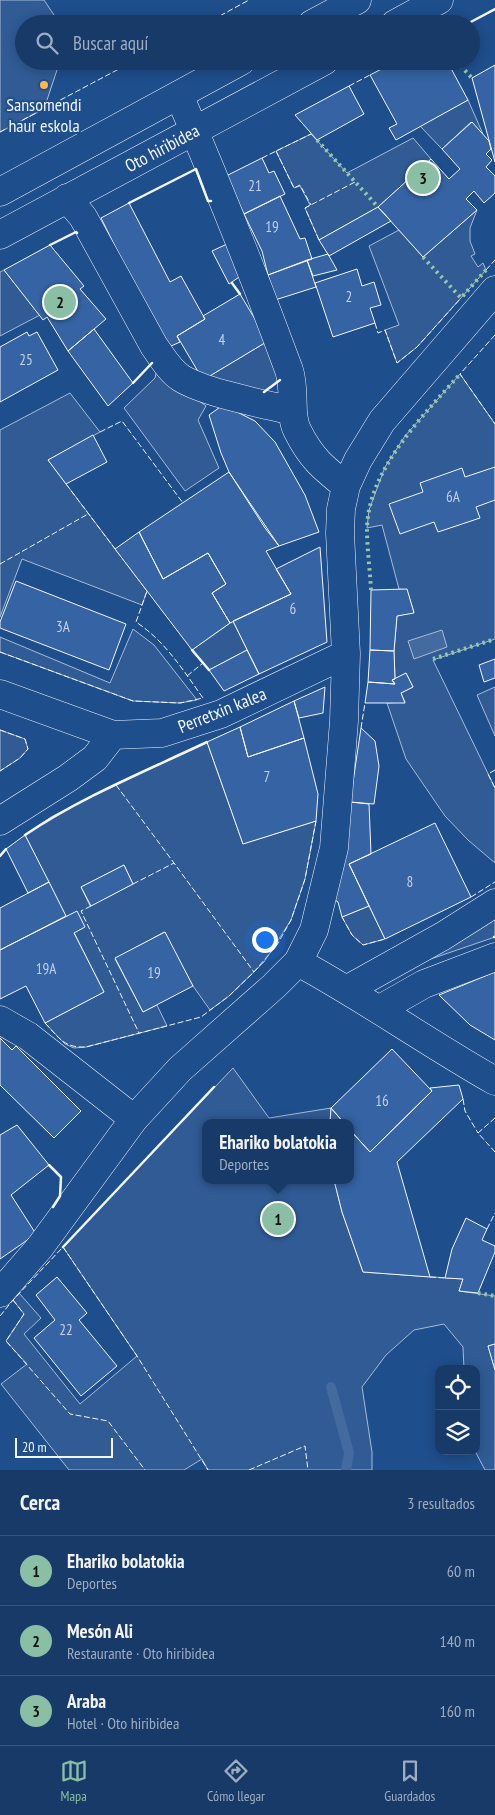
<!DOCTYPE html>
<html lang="es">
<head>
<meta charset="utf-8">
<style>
  :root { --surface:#173a69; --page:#20416f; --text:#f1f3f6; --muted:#9eadc0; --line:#36547d; --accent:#8abfa5 }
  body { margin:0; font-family:"PT Sans Narrow",sans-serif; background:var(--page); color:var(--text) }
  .controls { position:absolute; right:15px; bottom:15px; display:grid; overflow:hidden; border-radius:10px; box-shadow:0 2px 12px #0003 }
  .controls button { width:45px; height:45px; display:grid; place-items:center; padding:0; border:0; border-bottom:1px solid var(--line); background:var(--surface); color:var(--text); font:25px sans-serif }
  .scale { position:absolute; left:15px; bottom:12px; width:98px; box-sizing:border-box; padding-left:5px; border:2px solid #f2f6ff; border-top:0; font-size:14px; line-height:18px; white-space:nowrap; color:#f2f6ff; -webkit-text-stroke:4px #1f4e8c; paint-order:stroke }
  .you { position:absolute; left:264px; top:939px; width:18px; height:18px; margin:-12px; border:4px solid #fff; border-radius:50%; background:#1a73e8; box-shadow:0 0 0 8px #1a73e833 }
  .badge { display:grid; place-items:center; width:32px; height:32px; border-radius:50%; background:var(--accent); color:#111; font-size:16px; font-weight:700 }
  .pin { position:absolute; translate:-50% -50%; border:2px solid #fff; box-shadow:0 1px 5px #0006 }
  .popup { position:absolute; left:202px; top:1119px; width:152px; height:65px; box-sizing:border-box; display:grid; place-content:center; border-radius:10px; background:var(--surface); filter:drop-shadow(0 1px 4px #0005); font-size:16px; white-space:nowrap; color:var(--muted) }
  .popup b { font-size:19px; color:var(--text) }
  .popup::after { content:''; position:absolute; left:50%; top:100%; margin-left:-10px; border:10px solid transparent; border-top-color:var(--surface) }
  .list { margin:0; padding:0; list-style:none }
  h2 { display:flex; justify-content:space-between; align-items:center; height:65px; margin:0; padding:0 20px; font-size:21px }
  h2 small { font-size:16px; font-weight:400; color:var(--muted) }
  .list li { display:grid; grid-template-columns:32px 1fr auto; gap:15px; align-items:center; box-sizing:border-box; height:70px; padding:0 20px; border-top:1px solid var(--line) }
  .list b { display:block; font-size:19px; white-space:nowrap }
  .list p { margin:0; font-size:16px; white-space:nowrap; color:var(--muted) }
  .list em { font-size:16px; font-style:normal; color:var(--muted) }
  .icon { flex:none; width:28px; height:28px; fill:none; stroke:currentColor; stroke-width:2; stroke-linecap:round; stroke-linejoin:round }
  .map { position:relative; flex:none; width:495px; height:1470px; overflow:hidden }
  .search { position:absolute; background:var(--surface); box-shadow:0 2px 12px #0003; left:15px; right:15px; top:15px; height:55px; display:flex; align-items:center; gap:12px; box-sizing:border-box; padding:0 18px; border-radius:28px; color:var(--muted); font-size:19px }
  .sheet { height:275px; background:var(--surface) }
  nav { display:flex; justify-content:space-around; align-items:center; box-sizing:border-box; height:70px; border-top:1px solid var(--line); background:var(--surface); font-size:14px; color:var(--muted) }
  nav a { display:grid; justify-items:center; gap:2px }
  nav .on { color:var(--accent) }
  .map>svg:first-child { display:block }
</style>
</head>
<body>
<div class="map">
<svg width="495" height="1470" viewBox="0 0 495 1470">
  <rect width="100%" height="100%" fill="#1f4e8c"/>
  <!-- built -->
  <path fill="#305b95" stroke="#a8bbd7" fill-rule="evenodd" d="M0,0H44L60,24H24V61H60L44,109L0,132Z
    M468,100L483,134L471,122L442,149L420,126Z
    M311,134L347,173L413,138L431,159L378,207L319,240L305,208L310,205L300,186L294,188L276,151Z
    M477,210L470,228V241L475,254L471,256L478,267L483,263L486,270L417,347L397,363L385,330L399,325L369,246L399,230L423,257Z
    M4,270L40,315L0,336V272Z
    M268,341L280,380L260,396L203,380Z
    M157,369L206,406L198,420L219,468L185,491L124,408L155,378Z
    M460,374L495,424V639L433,660L495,788V863L468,840L445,816L406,759L387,703L405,702L401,693L413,687L406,673L395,679L394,651L397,616L414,612L407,590L399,589L382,525L367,528L369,510L385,467L405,436Z
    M70,393L100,432L48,460L147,591L142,605L22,559L0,617V430Z
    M233,621L247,650L209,670L192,650Z
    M133,629L154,645L197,700L180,703L133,701L0,652V637L110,683Z
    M495,687V736L477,695Z
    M0,730L25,739L28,749L20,758L0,771Z
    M207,742L243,844L316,821L305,879L291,920L264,962L229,996L210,1010L193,986L164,932L115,959L143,1012L157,1005L167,1026L86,1047L74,1048L65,1044L45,1023L104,992L25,835L51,817L81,802ZM124,865L133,884L90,906L81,887Z
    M369,906L385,939L363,945L352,935L342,917Z
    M495,919V937L419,963Z
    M233,1068L269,1118L331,1108L330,1123H206V1180H334L342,1212L363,1272L463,1279L459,1291L495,1296V1344L488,1346L495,1370V1470H485L475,1451L476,1369H464L463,1347L444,1324L414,1330L386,1355L362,1387L372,1452V1470H208L202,1459L184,1470H69L1,1384L27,1364L6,1341L24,1314L13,1300L19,1293L41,1318L24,1334L80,1404L137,1356L63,1247Z"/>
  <!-- water -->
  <path fill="#446ba0" stroke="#a8bbd7" d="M442,630L447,647L414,659L408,641Z"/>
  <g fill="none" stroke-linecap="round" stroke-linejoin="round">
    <!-- stream -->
    <path stroke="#446ba0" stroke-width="10" d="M331,1387L349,1453L346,1470"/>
  </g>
  <!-- building -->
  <path fill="#3563a3" stroke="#f2f6ff" d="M397,61H447L468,100L396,140L389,128L397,124L370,75Z
    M495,65V162L472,78Z
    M349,86L364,114L317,140L295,115Z
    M472,122L489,141L491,149L486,154L492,160L486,167L495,176V193L484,203L474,191L466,199L477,210L423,257L378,207L431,159L449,179L460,169L442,149Z
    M262,158L269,173L274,171L285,194L244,214L226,176Z
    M280,196L300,239L305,238L312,259L268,275L262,251L244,214Z
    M129,203L170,282L181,276L205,319L177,336L180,342L169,347L150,317L101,218Z
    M378,207L391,221L329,256L319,240Z
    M227,244L242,275L229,284L212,251Z
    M50,245L84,286L80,289L106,319L68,351L47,317L43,320L4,270Z
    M328,254L337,270L313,276L307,260Z
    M307,260L316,287L275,300L268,275Z
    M357,269L362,286L374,282L381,305L370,308L375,323L333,337L315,283Z
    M240,294L268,341L203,380L177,336L205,319L203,316Z
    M94,329L133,383L108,406L68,351Z
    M27,332L29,336L37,332L58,370L0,402V347Z
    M223,405L255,421L275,442L305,495L319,532L279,546L265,528L229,472L221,453L209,415Z
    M93,435L107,462L66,484L48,460Z
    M495,467V500L476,507L480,518L438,532L434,522L400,534L389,504L423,492L420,483L462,468L465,477Z
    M229,472L279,546L266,551L291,594L230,623L212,593L226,584L208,553L163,579L139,532Z
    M139,532L163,579L208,553L226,584L212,593L230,623L192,650L115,549Z
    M320,547L327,642L259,674L233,621L291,594L276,569Z
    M16,581L126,624L109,670L0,628V622Z
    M407,589L414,613L397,616L394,651L370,650L371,590Z
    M247,650L259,674L224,691L209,670Z
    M370,650L394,651L395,679L392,680L395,684L368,682Z
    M495,659V678L484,682L479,665Z
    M406,673L413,687L401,693L405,703H365L368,682L395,684L392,680Z
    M325,687L323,713L299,718L294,701Z
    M294,701L304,738L248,757L240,727Z
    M240,727L248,757L304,738L318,794L316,821L243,844L207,742Z
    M361,728L375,741L379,766L374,804L350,802Z
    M350,802L369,804L371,854L349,864L369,906L342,917L338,902L335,900Z
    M435,823L471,897L385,939L349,864Z
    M25,835L49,882L28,893L6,849Z
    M124,865L133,884L91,906L81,887Z
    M49,882L66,916L0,950V908Z
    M77,911L85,927L74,933L104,992L45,1023L26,986L0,999V950Z
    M165,932L193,986L143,1012L115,958Z
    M495,972V1040L470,1025L439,995Z
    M0,1038L12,1050L16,1046L81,1111L54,1138L0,1085Z
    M392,1049L432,1091L370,1152L350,1130V1123H344L331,1108Z
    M459,1085L463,1099L397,1162L430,1277L363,1272L342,1212L334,1180H350V1130L370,1152L432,1091L430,1088Z
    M331,1108L344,1123H330Z
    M17,1125L49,1165L11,1195L36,1234L0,1259V1135Z
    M466,1218L487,1229L482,1240L495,1246V1252L478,1293L459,1291L463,1279L445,1278L452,1249Z
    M57,1277L87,1313L79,1320L117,1366L81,1396L34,1338L55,1320L36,1295Z
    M495,1344V1370L488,1346Z"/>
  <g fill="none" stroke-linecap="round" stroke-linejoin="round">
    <defs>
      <path id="minor" d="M179,95C218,186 255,278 289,370C296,391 289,414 297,430C311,458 322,467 346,486
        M67,198L83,217L154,346C162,357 170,371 181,378C205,393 264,404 293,411
        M0,694L113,735L162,733L221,714L346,654
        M0,821L68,778L95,758L113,735
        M298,962C366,999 428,1043 495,1081
        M348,989L443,936L495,903
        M380,1009L424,984L495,957
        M0,1020L28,1036L134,1119
        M0,1293L40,1247L134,1119L180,1069L274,986L298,962L314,930L334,848L344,721L346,654L340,533L341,509L346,486L358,460L382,421L495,290"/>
      <path id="major" d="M312,24L357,0
        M395,24L439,0
        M0,192L241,61
        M0,235L324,61"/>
    </defs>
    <!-- minor casing -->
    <use href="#minor" stroke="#f2f6ff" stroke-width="29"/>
    <!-- major casing -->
    <use href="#major" stroke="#f2f6ff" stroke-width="29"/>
    <!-- minor -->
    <use href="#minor" stroke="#1f4e8c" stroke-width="28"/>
    <!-- major -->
    <use href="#major" stroke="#1f4e8c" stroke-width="28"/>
    <!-- hedge -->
    <path stroke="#97c8a6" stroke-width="4" stroke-dasharray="2.5 4" stroke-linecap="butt" d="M456,61L472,78
      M317,140L378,207
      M423,257L461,298L486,270
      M371,590C370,570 367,549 367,529C368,469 423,416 460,374
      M433,659L495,639
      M478,1293L495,1296"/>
    <!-- fence -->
    <path stroke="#f2f6ff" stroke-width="1" stroke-dasharray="6 2.5" stroke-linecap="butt" d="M205,24L249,0
      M349,86L370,75
      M0,132L134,61
      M276,151L294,188L300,185L311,205
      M262,158L311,134
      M319,240L305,208L355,182
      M486,270L495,260
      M375,323L378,333L385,330L397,363L417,347L461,298
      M495,335L460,374L495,424
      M100,432L122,421L183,503
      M66,484L115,549
      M0,564L88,514
      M0,652L133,701L180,703L203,698C183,670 165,641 136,622L147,591
      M187,676L203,663
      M361,728L365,703
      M0,730L25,739L28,749L20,758L0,771
      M495,770L488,774L495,788
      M116,785L174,863
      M133,884L174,863L254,972
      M471,897L495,882
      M91,906L81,911L139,1033
      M342,917L352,935L363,945L385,939
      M45,1023C59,1038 64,1048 86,1047L201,1017L229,996L254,972L277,945L291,920L305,879L316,821
      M463,1099L465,1111L478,1133
      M495,1118L478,1133L495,1152
      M487,1229L495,1213
      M430,1277L445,1278
      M13,1300L24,1314L6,1341L70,1414L108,1421L145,1470
      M0,1316L13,1300L63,1247L137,1356L208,1470
      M249,1470L305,1446L308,1470"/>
    <!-- wall -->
    <path stroke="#f2f6ff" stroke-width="2.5" d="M467,24L495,9
      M129,203L196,169L208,201H211
      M50,245L76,232L77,233
      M232,283L240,294
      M133,383L152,363
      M264,392L280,380
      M192,650L209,670
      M25,835C81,797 146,771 207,742
      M0,856L6,849
      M494,937H495
      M49,1165L61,1177L60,1196L53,1207
      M63,1247L214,1087"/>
  </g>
  <!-- markers -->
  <circle fill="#ffb74d" stroke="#1f4e8c" stroke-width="2" cx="44" cy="85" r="5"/>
  <g text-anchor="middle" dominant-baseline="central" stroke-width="4" stroke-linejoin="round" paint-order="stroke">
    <!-- number labels -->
    <g font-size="15" fill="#c3d1e8">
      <text x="255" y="185">21</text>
      <text x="272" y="226">19</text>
      <text x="349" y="296">2</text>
      <text x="222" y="339">4</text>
      <text x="26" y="359">25</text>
      <text x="453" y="496">6A</text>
      <text x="293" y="608">6</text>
      <text x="63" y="626">3A</text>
      <text x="267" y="776">7</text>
      <text x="410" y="881">8</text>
      <text x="46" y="968">19A</text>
      <text x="154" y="972">19</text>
      <text x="382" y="1100">16</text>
      <text x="66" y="1329">22</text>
    </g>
    <!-- poi labels -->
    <g font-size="18" fill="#f2f6ff" stroke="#1f4e8c">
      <text x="44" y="104">Sansomendi<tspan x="44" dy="21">haur eskola</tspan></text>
    </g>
    <!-- street labels -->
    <g font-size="18" fill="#f2f6ff" stroke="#1f4e8c">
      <text transform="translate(162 148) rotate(-28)">Oto hiribidea</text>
      <text transform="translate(222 710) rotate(-22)">Perretxin kalea</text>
    </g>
  </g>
</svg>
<div class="controls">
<button><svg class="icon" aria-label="locate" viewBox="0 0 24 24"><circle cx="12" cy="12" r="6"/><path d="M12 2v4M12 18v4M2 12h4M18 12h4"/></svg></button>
<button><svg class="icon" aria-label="layers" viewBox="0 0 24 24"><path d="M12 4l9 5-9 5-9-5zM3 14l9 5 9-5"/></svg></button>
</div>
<div class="scale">20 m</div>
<div class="you"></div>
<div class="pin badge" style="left:278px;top:1219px">1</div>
<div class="popup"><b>Ehariko bolatokia</b>Deportes</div>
<div class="pin badge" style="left:60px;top:302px">2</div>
<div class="pin badge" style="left:423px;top:178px">3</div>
<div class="search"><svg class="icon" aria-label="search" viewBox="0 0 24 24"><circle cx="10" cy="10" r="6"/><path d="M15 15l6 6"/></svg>Buscar aquí</div>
</div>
<section class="sheet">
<h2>Cerca<small>3 resultados</small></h2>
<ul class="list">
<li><span class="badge">1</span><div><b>Ehariko bolatokia</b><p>Deportes</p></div><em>60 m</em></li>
<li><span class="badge">2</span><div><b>Mesón Ali</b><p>Restaurante · Oto hiribidea</p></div><em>140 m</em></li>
<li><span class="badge">3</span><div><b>Araba</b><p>Hotel · Oto hiribidea</p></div><em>160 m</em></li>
</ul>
</section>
<nav>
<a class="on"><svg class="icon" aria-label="map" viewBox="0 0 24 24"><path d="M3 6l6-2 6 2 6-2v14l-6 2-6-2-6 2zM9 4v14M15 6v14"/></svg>Mapa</a>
<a><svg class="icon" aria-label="directions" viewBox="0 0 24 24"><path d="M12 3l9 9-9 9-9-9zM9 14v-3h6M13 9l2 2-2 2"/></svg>Cómo llegar</a>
<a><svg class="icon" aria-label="saved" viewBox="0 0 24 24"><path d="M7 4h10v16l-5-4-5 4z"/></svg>Guardados</a>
</nav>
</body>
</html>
